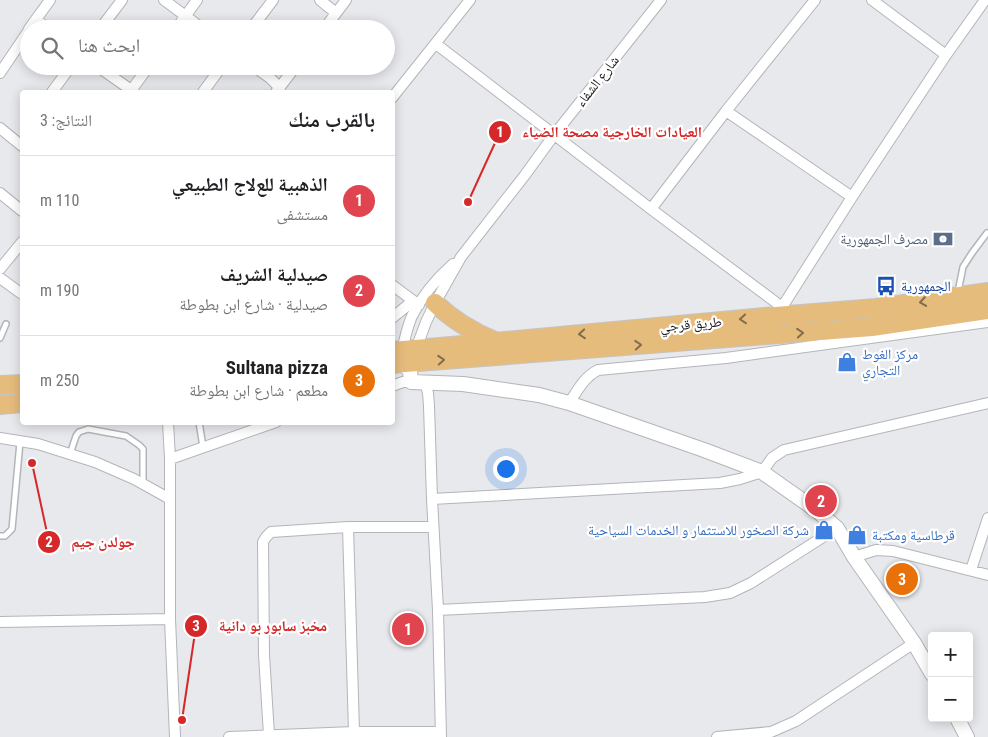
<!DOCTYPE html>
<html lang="ar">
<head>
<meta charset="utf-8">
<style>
  :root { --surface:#fff; --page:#f2f2f2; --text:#202124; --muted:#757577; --line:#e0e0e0; --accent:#d93025 }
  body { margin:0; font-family:"Roboto Condensed","Noto Naskh Arabic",sans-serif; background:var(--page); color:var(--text); direction:rtl }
  .controls { position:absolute; right:15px; bottom:15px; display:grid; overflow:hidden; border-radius:5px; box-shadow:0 2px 12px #0003 }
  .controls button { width:45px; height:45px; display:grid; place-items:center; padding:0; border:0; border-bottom:1px solid var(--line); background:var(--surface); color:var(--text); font:25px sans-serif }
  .you { position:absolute; left:505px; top:468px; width:18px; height:18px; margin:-12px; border:4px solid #fff; border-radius:50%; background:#1a73e8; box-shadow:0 0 0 8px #1a73e833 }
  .badge { display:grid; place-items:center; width:32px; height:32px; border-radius:50%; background:var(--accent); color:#fff; font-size:16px; font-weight:700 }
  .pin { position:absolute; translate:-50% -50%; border:2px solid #fff; box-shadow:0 1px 5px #0006 }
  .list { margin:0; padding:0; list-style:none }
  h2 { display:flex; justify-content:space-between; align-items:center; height:65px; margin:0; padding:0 20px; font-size:21px }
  h2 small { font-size:16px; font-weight:400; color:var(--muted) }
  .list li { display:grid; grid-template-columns:32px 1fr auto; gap:15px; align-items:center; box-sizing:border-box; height:90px; padding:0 20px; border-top:1px solid var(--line) }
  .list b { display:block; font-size:19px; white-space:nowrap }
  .list p { margin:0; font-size:16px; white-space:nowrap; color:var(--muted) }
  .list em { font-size:16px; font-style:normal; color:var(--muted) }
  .icon { flex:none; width:28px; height:28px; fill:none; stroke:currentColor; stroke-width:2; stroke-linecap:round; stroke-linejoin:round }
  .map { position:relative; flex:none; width:988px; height:737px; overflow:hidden; direction:ltr }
  .search { position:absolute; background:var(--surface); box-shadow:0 2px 12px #0003; left:20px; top:20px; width:375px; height:55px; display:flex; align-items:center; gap:12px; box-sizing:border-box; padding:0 18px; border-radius:28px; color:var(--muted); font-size:19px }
  .panel { position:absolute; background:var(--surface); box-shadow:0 2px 12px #0003; left:20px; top:90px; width:375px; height:335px; border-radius:5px; direction:rtl }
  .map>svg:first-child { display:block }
</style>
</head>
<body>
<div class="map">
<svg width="988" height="737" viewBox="0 0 988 737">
  <rect width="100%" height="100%" fill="#e7e9ec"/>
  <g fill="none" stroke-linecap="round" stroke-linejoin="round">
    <defs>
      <path id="lane" d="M958,292L963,267L972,253L987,233
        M0,338L6,324
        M199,422L203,447
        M70,454L76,436L79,432L88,429L126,436L139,445L143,449V484
        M0,536H5L12,529L20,442"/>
      <path id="street" d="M164,0L203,29
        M320,0L336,13
        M872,0L946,55
        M36,19L48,29
        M29,29L50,0
        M100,29L122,0
        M176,29L197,0
        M251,29L273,0
        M324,29L346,0
        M436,44L651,209L782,307
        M97,66L134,92
        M253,66L270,78L280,88
        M0,73L29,30
        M52,92L71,66
        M130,92L149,66
        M203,92L222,66
        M276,92L296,66
        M392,98L470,0
        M726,111L852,197
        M0,128L22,146
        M0,193L22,211
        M651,209L726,111L815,0
        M0,269L22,242
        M0,278L22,294
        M392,285L419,305
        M779,312L852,197L946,55L985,0
        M392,318L413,301
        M416,349L426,322L435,303L461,257L525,175L554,135L661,0
        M402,350C405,339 407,327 412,316C422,296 436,279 453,264
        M425,382L428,393L429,406L432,499L438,610L441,737
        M392,386L403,382H411
        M569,403C578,390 584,377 598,370L726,358L988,322
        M168,422L170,459V619L175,737
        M0,438L38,444L95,462L134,479L170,499
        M170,459L276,422
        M432,499L720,483L740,479L762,472L772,458L784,450L988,403
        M348,527L354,732
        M854,557L876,550L893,551L988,575
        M971,570L988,518
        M438,610L705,597L730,593L751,583L837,528
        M0,622L170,619
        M269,735L264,655L263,542L266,537L271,532L348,527H433
        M229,737L354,732H440
        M717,737L771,732L796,721L914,643"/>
      <path id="secondary" d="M402,357V363L410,371L411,382L463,384L539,395L569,403L704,450L762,472L816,510L837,528L854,557L914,643L932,674
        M957,718L967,737"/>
      <path id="highway" d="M435,303C453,320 472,332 495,341
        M392,351L451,346L776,316L876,308L988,292
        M392,364L872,327L988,310
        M0,385L22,384
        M0,405L22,403"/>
    </defs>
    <!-- lane casing -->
    <use href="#lane" stroke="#b3b5b8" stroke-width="8"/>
    <!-- street casing -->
    <use href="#street" stroke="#b3b5b8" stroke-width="12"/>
    <!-- secondary casing -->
    <use href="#secondary" stroke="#b3b5b8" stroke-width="16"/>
    <!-- highway casing -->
    <use href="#highway" stroke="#c4c4c4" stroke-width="20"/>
    <!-- lane -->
    <use href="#lane" stroke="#fff" stroke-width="5"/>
    <!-- street -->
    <use href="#street" stroke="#fff" stroke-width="10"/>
    <!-- secondary -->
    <use href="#secondary" stroke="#fff" stroke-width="14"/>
    <!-- highway -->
    <use href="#highway" stroke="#e6bc7d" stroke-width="18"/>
  </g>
  <!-- one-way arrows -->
  <defs><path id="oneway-chevron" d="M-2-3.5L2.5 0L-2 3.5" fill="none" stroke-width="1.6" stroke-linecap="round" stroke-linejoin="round" transform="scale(1.25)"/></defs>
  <g stroke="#816c4d">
    <use href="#oneway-chevron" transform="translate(923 302) rotate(172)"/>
    <use href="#oneway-chevron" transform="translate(743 319) rotate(175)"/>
    <use href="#oneway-chevron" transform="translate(800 333) rotate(-5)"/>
    <use href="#oneway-chevron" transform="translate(582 334) rotate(175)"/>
    <use href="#oneway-chevron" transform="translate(638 345) rotate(-4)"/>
    <use href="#oneway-chevron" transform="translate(441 360) rotate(-4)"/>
  </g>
  <!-- icons -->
  <defs>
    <symbol id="bank-bare" viewBox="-9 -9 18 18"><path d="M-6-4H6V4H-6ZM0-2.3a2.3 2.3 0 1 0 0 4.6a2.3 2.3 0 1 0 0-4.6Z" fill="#5c6f8a" stroke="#fff" stroke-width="2.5" paint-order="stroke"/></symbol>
    <symbol id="bus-bare" viewBox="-9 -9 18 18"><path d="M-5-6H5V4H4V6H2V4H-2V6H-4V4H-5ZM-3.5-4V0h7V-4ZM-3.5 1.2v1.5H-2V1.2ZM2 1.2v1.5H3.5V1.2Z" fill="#1a4fb4" stroke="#fff" stroke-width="2.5" paint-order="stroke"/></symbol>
    <symbol id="shop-bare" viewBox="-9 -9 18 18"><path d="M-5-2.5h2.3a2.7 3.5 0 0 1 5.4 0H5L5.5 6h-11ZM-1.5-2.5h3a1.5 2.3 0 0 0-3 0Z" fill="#3f7fe0" stroke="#fff" stroke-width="2.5" paint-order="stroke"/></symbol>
  </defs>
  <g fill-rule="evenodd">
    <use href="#bank-bare" x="929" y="225" width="28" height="28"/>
    <use href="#bus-bare" x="872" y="272" width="28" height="28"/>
    <use href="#shop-bare" x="833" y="348" width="28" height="28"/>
    <use href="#shop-bare" x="810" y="516" width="28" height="28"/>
    <use href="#shop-bare" x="843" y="521" width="28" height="28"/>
  </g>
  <g text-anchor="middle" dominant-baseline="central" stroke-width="4.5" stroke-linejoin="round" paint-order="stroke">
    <!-- street labels -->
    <g font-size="14" fill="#1c1c1d" stroke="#fff">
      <text transform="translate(597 81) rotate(-52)">شارع الشفاء</text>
      <text transform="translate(691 324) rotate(-5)">طريق قرجي</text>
    </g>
    <!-- service labels -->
    <g font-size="14" fill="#4e5e75" stroke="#fff" text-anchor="end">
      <text x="928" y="239">مصرف الجمهورية</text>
    </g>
    <!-- transit labels -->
    <g font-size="14" fill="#164399" stroke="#fff" text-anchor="start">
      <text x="901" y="286">الجمهورية</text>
    </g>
    <!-- shop labels -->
    <g font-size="14" fill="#366cbe" stroke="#fff" text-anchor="start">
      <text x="862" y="354">مركز الغوط<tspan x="862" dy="16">التجاري</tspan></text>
      <text x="809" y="530" text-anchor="end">شركة الصخور للاستثمار و الخدمات السياحية</text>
      <text x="872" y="535">قرطاسية ومكتبة</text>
    </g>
  </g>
  <!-- callouts -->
  <path fill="none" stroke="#d62828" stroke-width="2" d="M468 202L500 132M32 463L49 542M182 720L196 626"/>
  <g fill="#d62828" stroke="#fff" stroke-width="2">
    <circle cx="468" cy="202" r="5"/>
    <circle cx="32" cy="463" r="5"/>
    <circle cx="182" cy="720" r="5"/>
    <circle cx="500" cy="132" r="12"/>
    <circle cx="49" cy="542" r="12"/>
    <circle cx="196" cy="626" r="12"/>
  </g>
  <g font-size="15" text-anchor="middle" font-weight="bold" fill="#fff">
    <text x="500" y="137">1</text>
    <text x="49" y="547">2</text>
    <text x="196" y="631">3</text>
  </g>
  <g font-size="15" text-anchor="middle" font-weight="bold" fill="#d62828" stroke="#fff" stroke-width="4.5" stroke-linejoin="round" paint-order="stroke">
    <text x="612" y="137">العيادات الخارجية مصحة الضياء</text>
    <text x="103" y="547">جولدن جيم</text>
    <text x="273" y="631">مخبز سابور بو دانية</text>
  </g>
</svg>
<div class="controls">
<button>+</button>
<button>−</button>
</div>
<div class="you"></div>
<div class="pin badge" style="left:408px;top:629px;background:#e0444e">1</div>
<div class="pin badge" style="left:821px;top:501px;background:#e0444e">2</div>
<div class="pin badge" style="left:902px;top:579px;background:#e8710a">3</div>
<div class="search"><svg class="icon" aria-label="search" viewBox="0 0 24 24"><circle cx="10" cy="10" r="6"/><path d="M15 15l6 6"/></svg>ابحث هنا</div>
<section class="panel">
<h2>بالقرب منك<small>النتائج: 3</small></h2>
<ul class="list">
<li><span class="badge" style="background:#e0444e">1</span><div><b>الذهبية للعﻻج الطبيعي</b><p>مستشفى</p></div><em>110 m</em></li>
<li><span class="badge" style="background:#e0444e">2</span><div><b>صيدلية الشريف</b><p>صيدلية · شارع ابن بطوطة</p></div><em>190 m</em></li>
<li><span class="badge" style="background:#e8710a">3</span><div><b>Sultana pizza</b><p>مطعم · شارع ابن بطوطة</p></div><em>250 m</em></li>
</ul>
</section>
</div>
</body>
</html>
